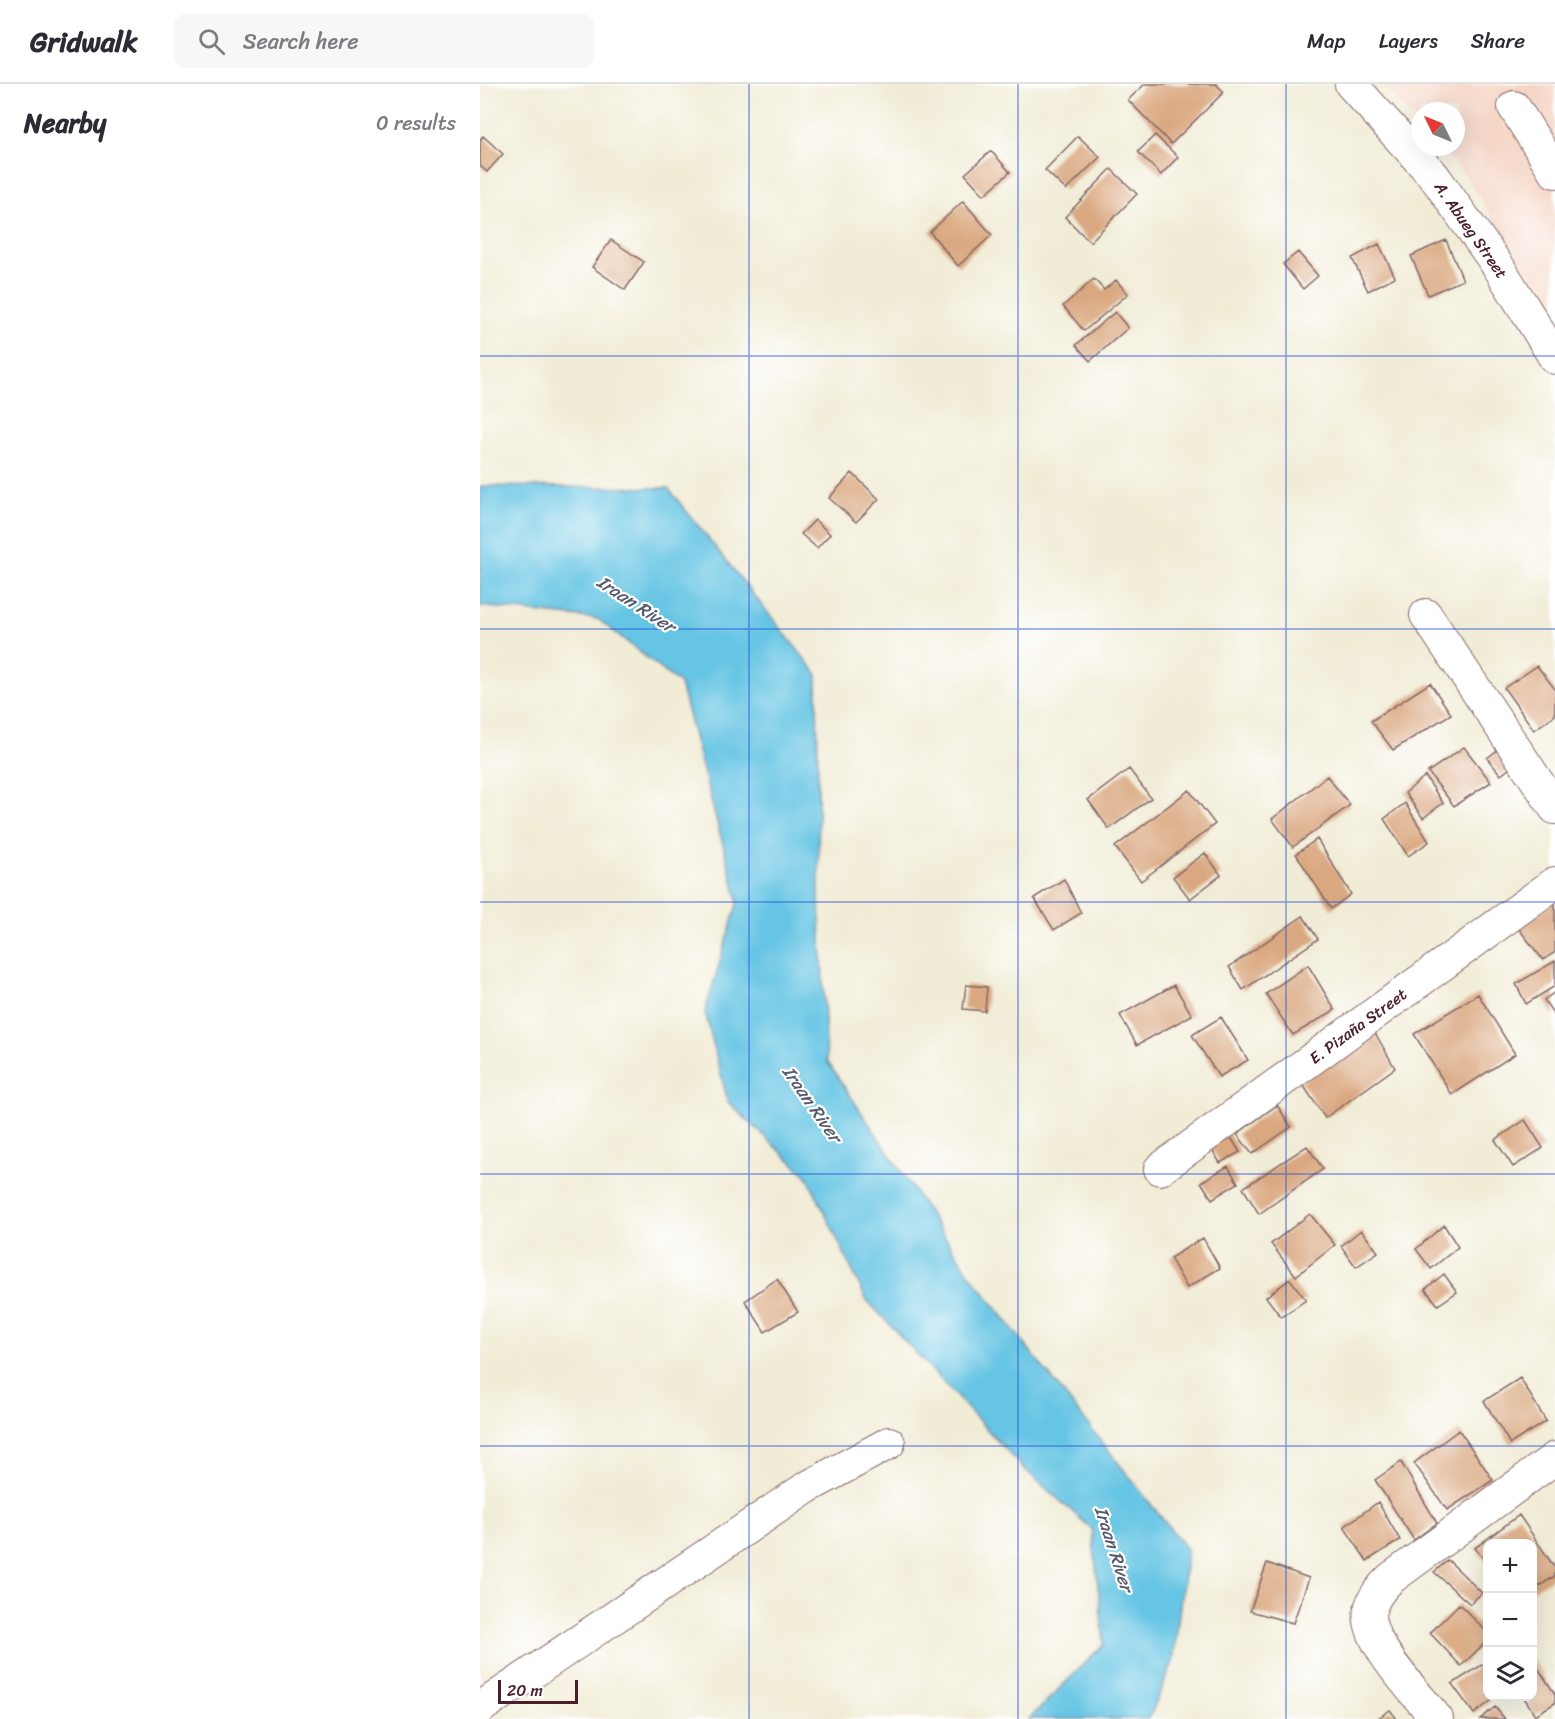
<!DOCTYPE html>
<html lang="en">
<head>
<meta charset="utf-8">
<style>
  :root { --surface:#fff; --page:#f7f7f7; --text:#2b2b33; --muted:#7c7c81; --line:#e1e1e2 }
  body { margin:0; font-family:Sriracha,sans-serif; background:var(--page); color:var(--text) }
  .controls { position:absolute; right:18px; bottom:18px; display:grid; overflow:hidden; border-radius:12px; box-shadow:0 6px 24px #0002 }
  .controls button { width:54px; height:54px; display:grid; place-items:center; padding:0; border:0; border-bottom:2px solid var(--line); background:var(--surface); color:var(--text); font:30px sans-serif }
  .compass { position:absolute; left:931px; top:18px; width:54px; height:54px; border-radius:50%; background:var(--surface); box-shadow:0 6px 24px #0002; rotate:313deg }
  .scale { position:absolute; left:18px; bottom:15px; width:80px; box-sizing:border-box; padding-left:6px; border:3px solid #4a1f2b; border-top:0; font-size:16px; line-height:21px; white-space:nowrap; color:#4a1f2b; -webkit-text-stroke:4px #fff; paint-order:stroke }
  .list { margin:0; padding:0; list-style:none }
  h2 { display:flex; justify-content:space-between; align-items:center; height:78px; margin:0; padding:0 24px; font-size:26px }
  h2 small { font-size:20px; font-weight:400; color:var(--muted) }
  .icon { flex:none; width:33px; height:33px; fill:none; stroke:currentColor; stroke-width:2; stroke-linecap:round; stroke-linejoin:round }
  .map { position:relative; flex:none; width:1075px; height:1635px; overflow:hidden }
  header { display:flex; align-items:center; gap:36px; box-sizing:border-box; height:84px; padding:0 30px; background:var(--surface); border-bottom:2px solid var(--line) }
  header strong { font-size:28px }
  nav { display:flex; gap:33px; margin-inline-start:auto; font-size:21px }
  .search { width:420px; height:54px; background:var(--page); display:flex; align-items:center; gap:15px; box-sizing:border-box; padding:0 21px; border-radius:12px; color:var(--muted); font-size:22px }
  main { display:flex }
  aside { flex:1; background:var(--surface) }
  .map>svg:first-child { display:block }
</style>
</head>
<body>
<header>
<strong>Gridwalk</strong>
<div class="search"><svg class="icon" aria-label="search" viewBox="0 0 24 24"><circle cx="10" cy="10" r="6"/><path d="M15 15l6 6"/></svg>Search here</div>
<nav><a>Map</a><a>Layers</a><a>Share</a></nav>
</header>
<main>
<aside>
<h2>Nearby<small>0 results</small></h2>
<ul class="list">
</ul>
</aside>
<div class="map">
<svg width="1075" height="1635" viewBox="0 0 1075 1635">
  <rect width="100%" height="100%" fill="#fff"/>
  <filter id="ink" filterUnits="userSpaceOnUse"><feTurbulence type="fractalNoise" baseFrequency=".0167" numOctaves="2"/><feDisplacementMap in="SourceGraphic" scale="12" xChannelSelector="R" yChannelSelector="G"/><feConvolveMatrix kernelMatrix="1 2 1 2 8 2 1 2 1" color-interpolation-filters="sRGB"/></filter>
  <filter id="wash" filterUnits="userSpaceOnUse"><feTurbulence type="fractalNoise" baseFrequency=".008" numOctaves="4" result="noise"/><feDisplacementMap in="SourceGraphic" scale="24" xChannelSelector="R" yChannelSelector="G"/><feGaussianBlur stdDeviation="1.35" result="paint"/><feColorMatrix in="noise" values="0 0 0 0 0 0 0 0 0 0 0 0 0 0 0 0 0 1.4 0 .05"/><feComposite in="paint" operator="in"/></filter>
  <g filter="url(#wash)">
    <rect width="100%" height="100%" fill="#f1ecd6"/>
    <!-- built -->
    <path fill="#f5d3c1" d="M902,0H1075V230L986,93L959,63H976V27H940V42Z"/>
    <!-- water -->
    <path fill="#66c5e4" stroke="#587288" stroke-width="1.5" d="M0,402L188,404L337,590L339,815L347,977L491,1192L707,1466L693,1578L669,1635H549L624,1560L612,1445L542,1383L386,1215L327,1092L248,1018L225,928L258,817L200,600L118,535L0,522Z"/>
    <g id="blocks">
      <!-- building -->
      <path fill="#daa880" d="M665,0H736L744,8L691,60L648,16Z
        M675,51L698,73L681,91L658,68Z
        M3,52L23,70L7,88L0,82V56Z
        M598,52L620,73L586,106L565,86Z
        M511,67L530,88L504,111L485,90Z
        M631,85L657,110L610,158L585,133Z
        M483,117L512,151L478,182L450,148Z
        M131,156L164,178L145,206L112,183Z
        M966,156L983,196L948,211L931,172Z
        M899,160L915,193L888,207L872,174Z
        M818,168L838,192L823,205L803,180Z
        M614,195L624,206L636,196L648,210L604,247L583,222Z
        M635,228L648,244L610,277L596,261Z
        M372,389L399,415L376,438L349,414Z
        M335,436L350,450L337,464L321,450Z
        M1057,582L1075,605V631L1054,646L1024,604Z
        M950,599L971,630L913,666L891,637Z
        M1024,661L1038,678L1021,691L1007,674Z
        M984,663L1011,698L974,722L948,688Z
        M649,685L671,714L629,745L608,716Z
        M847,692L870,721L813,763L792,735Z
        M945,692L963,719L943,734L925,709Z
        M709,706L735,740L661,797L635,763Z
        M925,719L949,758L928,772L904,735Z
        M837,755L871,810L851,825L816,770Z
        M725,769L741,791L710,815L693,793Z
        M584,795L601,829L574,846L554,814Z
        M1075,817V868L1063,876L1039,845Z
        M823,832L838,855L763,906L749,883Z
        M1075,877V902L1046,920L1036,900Z
        M828,881L855,926L813,951L786,910Z
        M486,901L507,903L505,927L483,925Z
        M694,901L712,931L657,961L640,931Z
        M1075,908V932L1064,916Z
        M998,910L1035,970L972,1011L934,950Z
        M741,933L768,976L739,993L712,951Z
        M894,947L915,984L845,1034L821,998Z
        M797,1021L811,1043L772,1070L757,1050Z
        M1045,1036L1063,1064L1033,1083L1015,1056Z
        M748,1049L760,1068L740,1079L730,1062Z
        M827,1062L843,1085L779,1130L763,1104Z
        M748,1082L758,1099L732,1115L721,1098Z
        M830,1130L855,1161L816,1192L791,1160Z
        M964,1141L978,1163L951,1185L936,1165Z
        M881,1146L898,1168L876,1183L861,1162Z
        M723,1154L740,1184L707,1204L690,1174Z
        M964,1190L977,1208L958,1221L945,1205Z
        M297,1195L318,1228L285,1248L265,1217Z
        M810,1195L826,1216L801,1233L786,1213Z
        M1040,1294L1066,1337L1030,1360L1004,1317Z
        M979,1346L1013,1396L967,1426L934,1379Z
        M921,1378L957,1439L934,1456L895,1396Z
        M898,1418L920,1456L887,1477L864,1443Z
        M1039,1431L1075,1484V1492L1052,1507V1460H1008V1481L995,1464Z
        M968,1476L1002,1509L990,1520L954,1488Z
        M787,1479L829,1494L813,1539L770,1527Z
        M979,1520L1008,1549V1556L981,1582L950,1549Z
        M1052,1575L1075,1610V1619L1055,1631L1043,1612H1052Z
        M1008,1577V1612H1017L994,1630L972,1600Z
        M1015,1623L1025,1635H1000Z
        M910,1626L917,1635H897Z"/>
    </g>
  </g>
  <g filter="url(#ink)">
    <use href="#blocks" fill-opacity="0" stroke="#846767" stroke-width="1.5"/>
    <g fill="none" stroke-linecap="round" stroke-linejoin="round">
      <defs>
        <path id="minor" d="M871,0L954,92L1018,182L1075,274
          M1034,23L1075,88
          M946,531L1075,724
          M680,1085L1075,799
          M0,1624L326,1404L409,1359
          M957,1635C939,1612 883,1556 890,1526C893,1513 901,1504 910,1495L1075,1374"/>
      </defs>
      <!-- minor casing -->
      <use href="#minor" stroke="#846767" stroke-width="34"/>
      <!-- minor -->
      <use href="#minor" stroke="#fff" stroke-width="32"/>
    </g>
  </g>
  <!-- grid -->
  <path fill="none" stroke="#1d4ed8" stroke-width="1.5" stroke-opacity="0.55" d="M269,0V1635M538,0V1635M806,0V1635M0,272H1075M0,545H1075M0,818H1075M0,1090H1075M0,1362H1075"/>
  <g text-anchor="middle" dominant-baseline="central" stroke-width="4.5" stroke-linejoin="round" paint-order="stroke">
    <!-- street labels -->
    <g font-size="16" fill="#4a1f2b" stroke="#fff">
      <text transform="translate(991 146) rotate(55)">A. Abueg Street</text>
      <text transform="translate(878 942) rotate(-36)">E. Pizaña Street</text>
    </g>
    <!-- water labels -->
    <g font-size="18" font-style="italic" fill="#54596c" stroke="#fff">
      <text transform="translate(156 520) rotate(33)">Iraan River</text>
      <text transform="translate(332 1020) rotate(55)">Iraan River</text>
      <text transform="translate(634 1465) rotate(72)">Iraan River</text>
    </g>
  </g>
</svg>
<div class="controls">
<button>+</button>
<button>−</button>
<button><svg class="icon" aria-label="layers" viewBox="0 0 24 24"><path d="M12 4l9 5-9 5-9-5zM3 14l9 5 9-5"/></svg></button>
</div>
<svg class="compass" viewBox="-18 -18 36 36"><path d="M0-13l5 13h-10z" fill="#e53935"/><path d="M0 13l5-13h-10z" fill="#7c7c81"/></svg>
<div class="scale">20 m</div>
</div>
</main>
</body>
</html>
